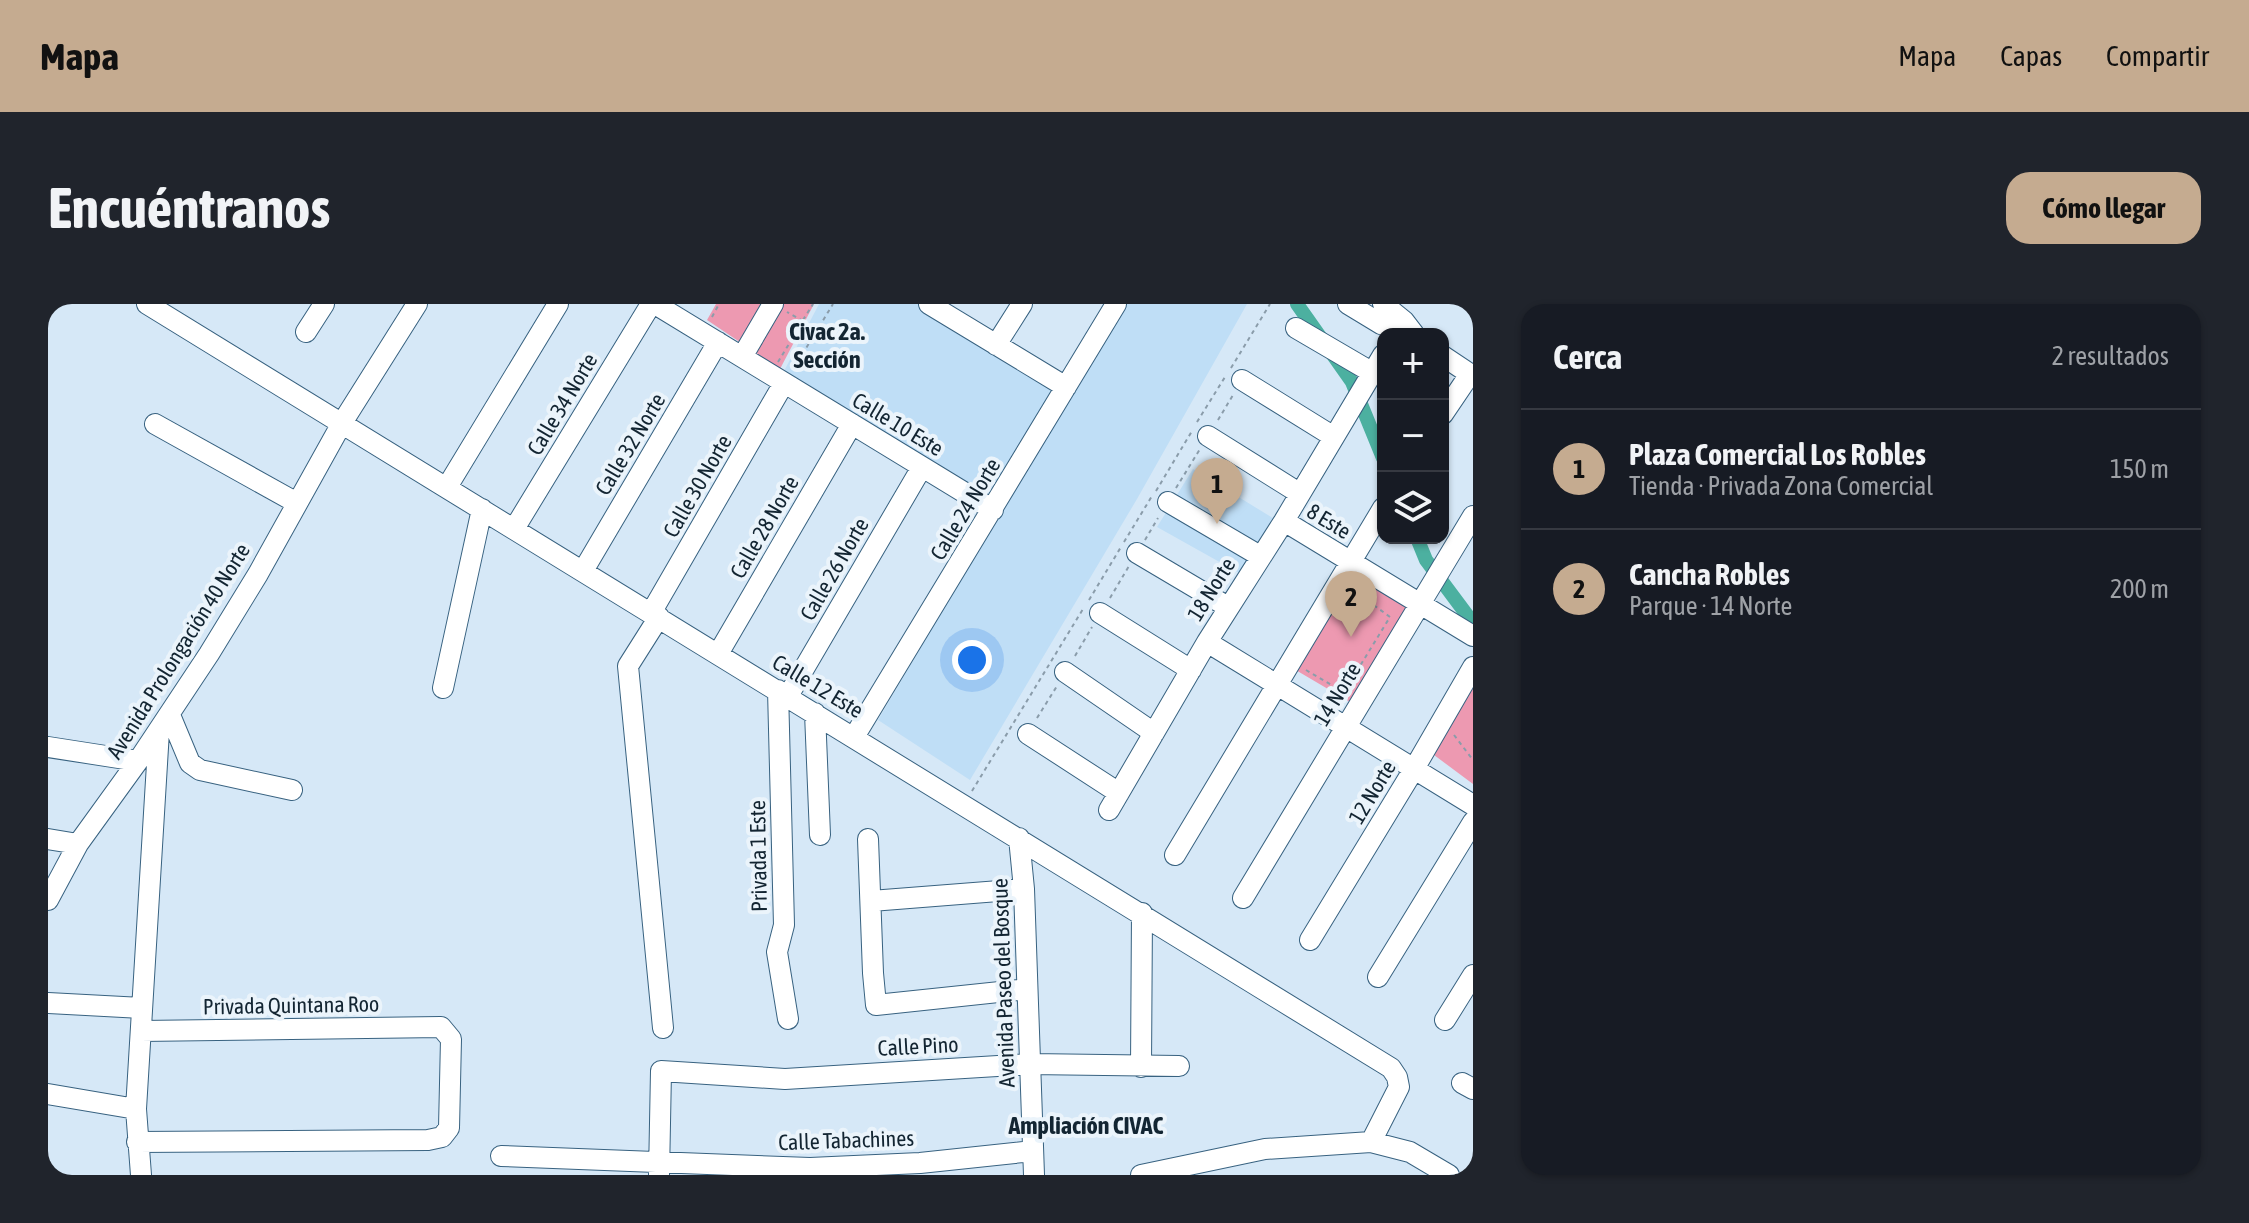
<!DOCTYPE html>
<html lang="es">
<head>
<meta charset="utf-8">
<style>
  :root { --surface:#171b24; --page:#20242c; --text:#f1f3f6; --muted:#9ea1a6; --line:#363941; --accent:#c5ab90 }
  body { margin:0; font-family:"Asap Condensed",sans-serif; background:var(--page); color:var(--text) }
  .controls { position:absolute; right:24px; top:24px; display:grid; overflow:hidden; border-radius:16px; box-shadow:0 2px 6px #0004 }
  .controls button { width:72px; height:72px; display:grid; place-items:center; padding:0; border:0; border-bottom:2px solid var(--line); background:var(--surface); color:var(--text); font:40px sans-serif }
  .you { position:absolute; left:924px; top:356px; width:28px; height:28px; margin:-20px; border:6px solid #fff; border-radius:50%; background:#1a73e8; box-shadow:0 0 0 12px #1a73e833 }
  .badge { display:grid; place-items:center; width:52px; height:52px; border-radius:50%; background:var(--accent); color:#111; font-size:26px; font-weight:700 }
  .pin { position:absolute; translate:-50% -66px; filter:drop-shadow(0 2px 4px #0008) }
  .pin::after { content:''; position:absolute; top:42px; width:28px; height:24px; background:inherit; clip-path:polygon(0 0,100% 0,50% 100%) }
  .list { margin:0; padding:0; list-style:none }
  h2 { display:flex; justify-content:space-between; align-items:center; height:104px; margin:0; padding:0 32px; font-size:34px }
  h2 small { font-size:26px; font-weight:400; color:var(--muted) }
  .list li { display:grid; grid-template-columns:52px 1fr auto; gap:24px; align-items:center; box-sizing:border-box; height:120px; padding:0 32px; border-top:2px solid var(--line) }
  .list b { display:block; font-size:30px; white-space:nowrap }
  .list p { margin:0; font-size:26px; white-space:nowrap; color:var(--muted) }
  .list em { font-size:26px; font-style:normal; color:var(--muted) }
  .icon { flex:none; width:44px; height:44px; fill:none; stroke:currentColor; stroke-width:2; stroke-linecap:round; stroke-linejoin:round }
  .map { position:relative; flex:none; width:1425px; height:871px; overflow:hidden; border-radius:24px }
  header { display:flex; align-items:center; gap:48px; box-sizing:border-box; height:112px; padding:0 40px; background:var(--accent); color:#111 }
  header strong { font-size:38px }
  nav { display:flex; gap:44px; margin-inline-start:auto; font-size:28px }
  .intro { display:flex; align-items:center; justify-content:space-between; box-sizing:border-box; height:192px; padding:0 48px }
  h1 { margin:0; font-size:56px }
  .button { padding:20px 36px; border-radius:24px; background:var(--accent); color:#111; font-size:28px; font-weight:700 }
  main { display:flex; gap:48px; padding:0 48px }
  aside { flex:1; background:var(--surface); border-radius:24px; box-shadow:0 2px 6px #0004 }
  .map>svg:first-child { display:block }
</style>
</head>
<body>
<header>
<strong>Mapa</strong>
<nav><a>Mapa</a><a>Capas</a><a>Compartir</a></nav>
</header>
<div class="intro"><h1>Encuéntranos</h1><a class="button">Cómo llegar</a></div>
<main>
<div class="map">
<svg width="1425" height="871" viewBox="0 0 1425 871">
  <rect width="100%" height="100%" fill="#d6e8f7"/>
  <!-- built -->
  <path fill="#bfdef6" d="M771,0H873L1006,85L937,194L735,69Z
    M1076,0H1199L1089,195L922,476L830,416Z
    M1145,165L1228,216L1193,270L1109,223Z"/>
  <!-- green -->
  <path fill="#ed99b1" d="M668,0H766L732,65L659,16Z
    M1301,271L1362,301L1302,398L1246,365Z
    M1425,373V480L1382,448Z"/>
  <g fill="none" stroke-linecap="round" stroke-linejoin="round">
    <!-- canal -->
    <path stroke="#4cb0a0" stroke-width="14" d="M1249,0L1304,78L1335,154
      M1369,234L1378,256L1425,319"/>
    <defs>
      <path id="minor" d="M99,0L1343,764L1349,773L1351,783L1323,838
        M607,0L945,206
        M881,0L1018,83
        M1300,0L1333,20L1360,30
        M1335,0L1356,17L1366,30
        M1248,24L1325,69
        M258,28L276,0
        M948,41L974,0
        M1395,52L1425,72
        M694,53L725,0
        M1194,76L1286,133
        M1395,110L1422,70
        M107,120L249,199
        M1160,132L1251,189
        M399,183L510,0
        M1120,198L1212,252
        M1236,217L1425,332
        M466,225L603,0
        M1089,249L1180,303
        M535,267L670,38
        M603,309L736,79
        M1052,309L1143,366
        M611,313L580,362L615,724
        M1159,338L1425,501
        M670,350L804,120
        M1017,368L1106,429
        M395,384L434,205
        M730,386L736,621L729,648L740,715
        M740,392L874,163
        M767,409L772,531
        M122,411L142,459L152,466L244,486
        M980,430L1071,489
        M806,433L1068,0
        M0,443L90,457
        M1061,506L1159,338L1236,217L1335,51
        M971,534L976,585L986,871
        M0,535L30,540
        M820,535L825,669L828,701L979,685
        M1127,551L1335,204
        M1195,594L1425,212
        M0,596L30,540L90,457L161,350L210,270L294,119L369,0
        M823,597L976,585
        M1262,636L1366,465L1425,363
        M1330,673L1425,518
        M0,699L94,704
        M1397,716L1425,671
        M1093,763L1094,609
        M1414,779L1425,785
        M0,790L88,805
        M89,838L380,836L394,833L401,824L403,735L393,723L93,727
        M453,852L762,864L872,859L985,847
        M93,871L88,805L111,427
        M611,871L613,767L737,775L982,760L1131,762
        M1093,871L1217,845L1323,838L1362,848L1401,871"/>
    </defs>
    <!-- minor casing -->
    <use href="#minor" stroke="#386280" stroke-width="22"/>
    <!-- path -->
    <path stroke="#8a9caa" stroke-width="2" stroke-dasharray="4 4" stroke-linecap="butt" d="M664,13L671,0
      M755,16L765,0
      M730,58L755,17L739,8
      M746,64L785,0
      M1183,64L1222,0
      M1170,116L1185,91
      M1149,118L1177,73
      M1128,184L1152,145
      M1108,187L1144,127
      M1097,236L1110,214
      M1076,238L1104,192
      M1062,294L1081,262
      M1041,296L1073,243
      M1027,352L1044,323
      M1258,366L1297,389
      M1296,388L1342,313L1305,286
      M989,414L1009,382
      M1406,431L1425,456
      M924,487L1035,305"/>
    <!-- minor -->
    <use href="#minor" stroke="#fff" stroke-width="20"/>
  </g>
  <g text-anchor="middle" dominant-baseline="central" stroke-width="8" stroke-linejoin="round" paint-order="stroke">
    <!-- street labels -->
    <g font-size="22" fill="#132532" stroke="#ebf4fb">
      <text transform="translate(514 100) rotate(-59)">Calle 34 Norte</text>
      <text transform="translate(850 120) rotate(31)">Calle 10 Este</text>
      <text transform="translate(582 140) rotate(-59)">Calle 32 Norte</text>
      <text transform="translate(649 182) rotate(-60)">Calle 30 Norte</text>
      <text transform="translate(917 205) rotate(-59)">Calle 24 Norte</text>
      <text transform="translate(1281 217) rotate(31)">8 Este</text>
      <text transform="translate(716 223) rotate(-60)">Calle 28 Norte</text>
      <text transform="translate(786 265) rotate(-60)">Calle 26 Norte</text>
      <text transform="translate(1163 285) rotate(-58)">18 Norte</text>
      <text transform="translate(130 347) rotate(-58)">Avenida Prolongación 40 Norte</text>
      <text transform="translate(770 382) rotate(31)">Calle 12 Este</text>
      <text transform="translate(1289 390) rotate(-59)">14 Norte</text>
      <text transform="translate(1324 488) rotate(-59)">12 Norte</text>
      <text transform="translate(710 552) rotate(-91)">Privada 1 Este</text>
      <text transform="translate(955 679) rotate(-92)">Avenida Paseo del Bosque</text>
      <text transform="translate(243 701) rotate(-1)">Privada Quintana Roo</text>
      <text transform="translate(870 742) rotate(-3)">Calle Pino</text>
      <text transform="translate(798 836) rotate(-2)">Calle Tabachines</text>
    </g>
    <!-- neighbourhood labels -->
    <g font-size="24" font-weight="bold" fill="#132532" stroke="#ebf4fb">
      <text x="779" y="27">Civac 2a.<tspan x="779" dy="28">Sección</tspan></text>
      <text x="1038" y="821">Ampliación CIVAC</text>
    </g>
  </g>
</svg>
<div class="controls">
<button>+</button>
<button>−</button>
<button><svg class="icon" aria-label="layers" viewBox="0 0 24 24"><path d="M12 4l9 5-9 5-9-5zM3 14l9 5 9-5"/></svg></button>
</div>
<div class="you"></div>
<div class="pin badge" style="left:1169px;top:220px">1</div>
<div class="pin badge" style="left:1303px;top:333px">2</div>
</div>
<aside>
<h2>Cerca<small>2 resultados</small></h2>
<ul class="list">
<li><span class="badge">1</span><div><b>Plaza Comercial Los Robles</b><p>Tienda · Privada Zona Comercial</p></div><em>150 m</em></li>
<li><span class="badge">2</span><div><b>Cancha Robles</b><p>Parque · 14 Norte</p></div><em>200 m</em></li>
</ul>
</aside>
</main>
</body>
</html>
